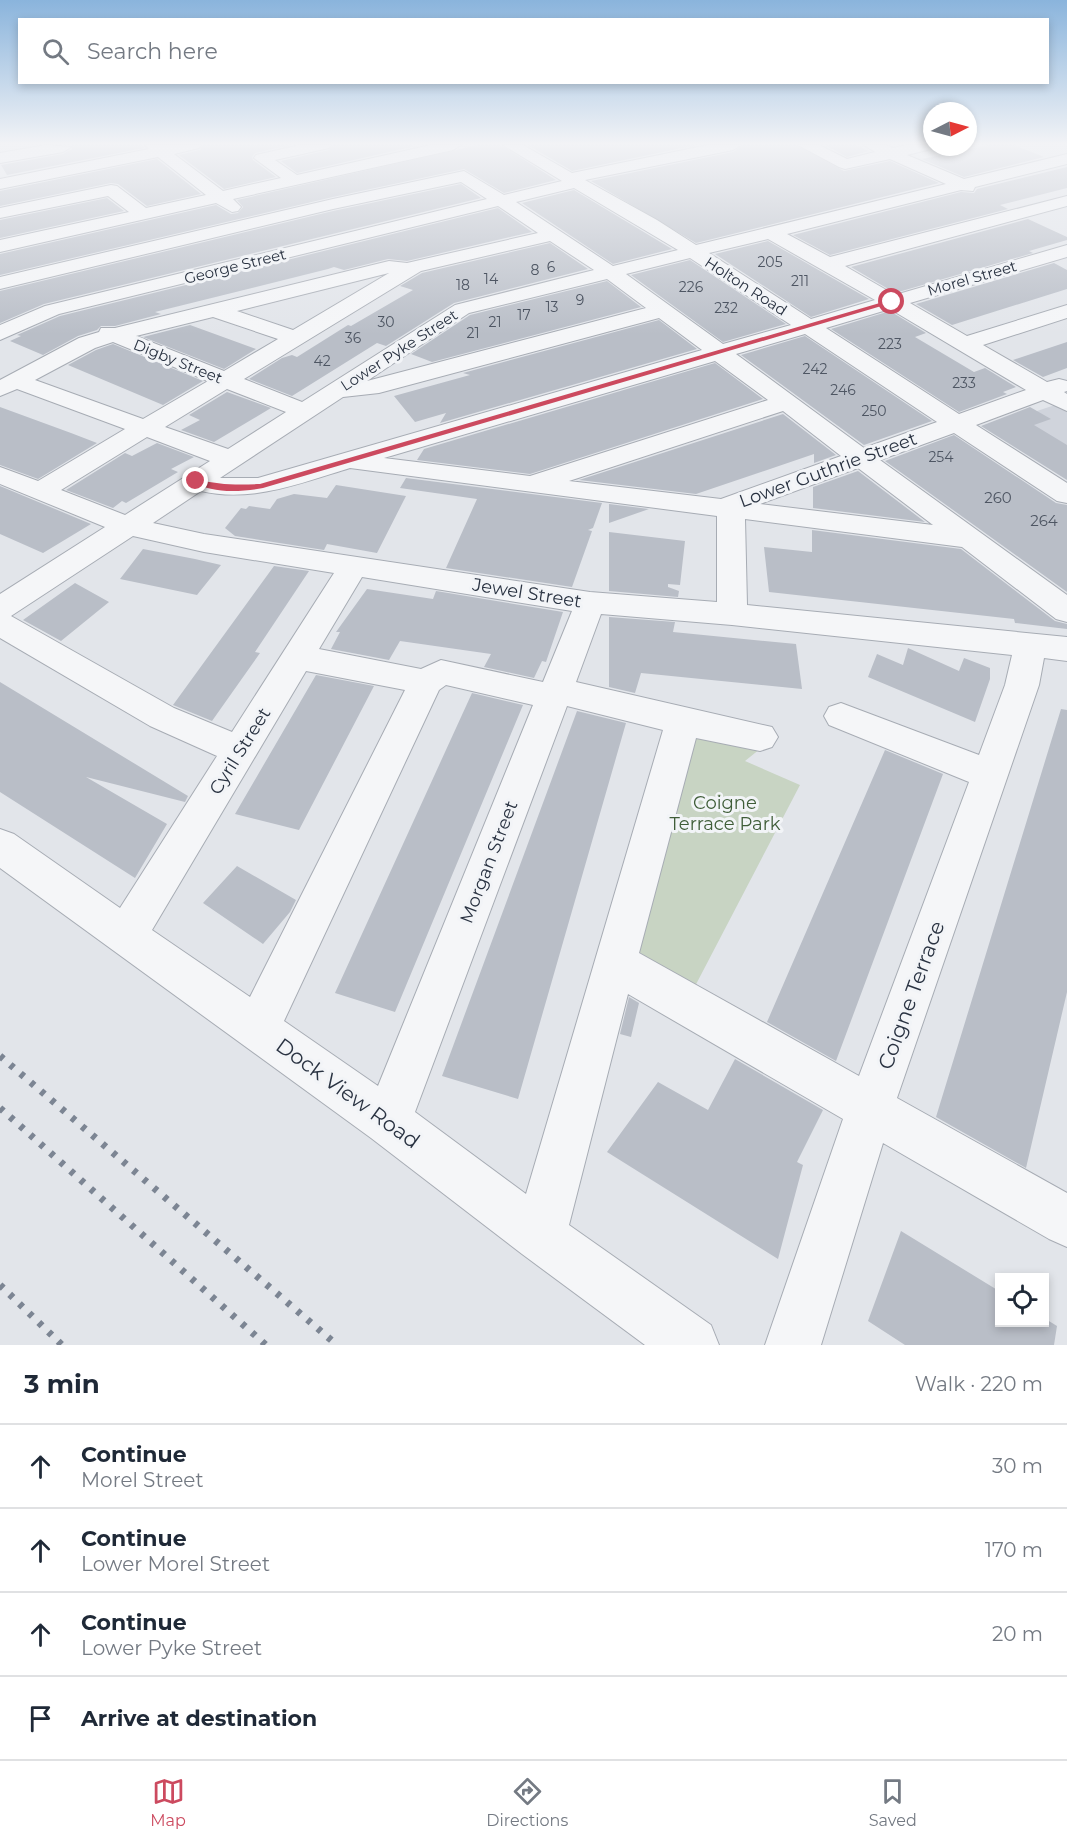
<!DOCTYPE html>
<html lang="en">
<head>
<meta charset="utf-8">
<style>
  :root { --surface:#fff; --page:#f2f2f3; --text:#1f2937; --muted:#747a83; --line:#e0e1e3; --accent:#cc4a5f }
  body { margin:0; font-family:Montserrat,sans-serif; background:var(--page); color:var(--text) }
  .controls { position:absolute; right:18px; bottom:18px; display:grid; overflow:hidden; border-radius:0px; box-shadow:0 3px 9px #0003 }
  .controls button { width:54px; height:54px; display:grid; place-items:center; padding:0; border:0; border-bottom:2px solid var(--line); background:var(--surface); color:var(--text); font:30px sans-serif }
  .compass { position:absolute; left:923px; top:102px; width:54px; height:54px; border-radius:50%; background:var(--surface); box-shadow:0 3px 9px #0003; rotate:84deg }
  .stop { position:absolute; width:18px; height:18px; margin:-14px; border:4px solid #cc4a5f; border-radius:50%; background:#fff }
  .stop.end { background:#cc4a5f; border-color:#fff; box-shadow:0 2px 6px #0008 }
  .list { margin:0; padding:0; list-style:none }
  h2 { display:flex; justify-content:space-between; align-items:center; height:78px; margin:0; padding:0 24px; font-size:26px }
  h2 small { font-size:20px; font-weight:400; color:var(--muted) }
  .list li { display:grid; grid-template-columns:39px 1fr auto; gap:18px; align-items:center; box-sizing:border-box; height:84px; padding:0 24px; border-top:2px solid var(--line) }
  .list b { display:block; font-size:22px; white-space:nowrap }
  .list p { margin:0; font-size:20px; white-space:nowrap; color:var(--muted) }
  .list em { font-size:20px; font-style:normal; color:var(--muted) }
  .icon { flex:none; width:33px; height:33px; fill:none; stroke:currentColor; stroke-width:2; stroke-linecap:round; stroke-linejoin:round }
  .map { position:relative; flex:none; width:1067px; height:1345px; overflow:hidden }
  .search { position:absolute; background:var(--surface); box-shadow:0 3px 9px #0003; left:18px; right:18px; top:18px; height:66px; display:flex; align-items:center; gap:15px; box-sizing:border-box; padding:0 21px; border-radius:0px; color:var(--muted); font-size:22px }
  .sheet { height:414px; background:var(--surface) }
  nav { display:flex; justify-content:space-around; align-items:center; box-sizing:border-box; height:84px; border-top:2px solid var(--line); background:var(--surface); font-size:16px; color:var(--muted) }
  nav a { display:grid; justify-items:center; gap:3px }
  nav .on { color:var(--accent) }
  .map>svg:first-child { display:block }
</style>
</head>
<body>
<div class="map">
<svg width="1067" height="1345" viewBox="0 0 1067 1345">
  <rect width="100%" height="100%" fill="#e2e5ea"/>
  <!-- built -->
  <path fill="#d0d4dc" d="M1061,403L1067,406V458L999,430L1037,411Z"/>
  <!-- green -->
  <path fill="#c8d4c3" d="M690,729L765,745L745,761L800,785L692,992L643,963L637,942Z"/>
  <!-- building -->
  <path fill="#b9bec7" d="M72,145H143L144,148L7,175L1,165L63,154L72,149Z
    M203,145H289L255,153L252,157L253,160L276,177L224,189L179,155L200,150Z
    M333,145H413L415,146L297,173L281,161L329,150Z
    M478,145H501L556,180L504,193L464,169L333,197L0,275V254L216,205L231,214L238,213L243,207L237,200Z
    M528,145H696L572,171Z
    M743,145H796L844,171L890,161L939,183L696,243L591,181L733,152Z
    M825,145H855L869,151L847,157Z
    M989,145H1014L1044,157L964,177L922,159Z
    M157,159L201,194L147,206L118,184L111,183L0,206V191Z
    M1067,167V188L1000,205L1008,209L830,255L793,235L961,192L974,193L977,189Z
    M461,184L481,198L44,304L0,323V291L333,211Z
    M574,190L672,249L613,264L522,203Z
    M107,198L124,211L0,238V220Z
    M498,208L532,232L407,261L388,259L344,270L334,267L328,269L155,312L161,314L115,326H101L97,330L78,336L43,355L10,341L21,336L17,335L60,316Z
    M1028,219L1067,237V240L1029,251L1033,253L895,293L851,267Z
    M768,241L869,299L811,317L715,254Z
    M550,243L588,269L454,303L386,346L377,343L292,396L249,379L282,358L292,355L297,357L348,325L351,326L413,290L400,286L422,273Z
    M690,260L786,324L723,342L631,275Z
    M1054,263L1067,270V289L952,325L916,304Z
    M607,281L641,307L432,362L411,354L470,315Z
    M890,311L926,333L915,337L974,372L985,368L1016,387L1003,392L1007,394L959,412L831,329Z
    M659,320L697,349L440,423L446,413L415,422L394,396L470,375L463,373Z
    M190,325L256,349L224,369L143,337Z
    M805,336L932,421L864,445L741,355Z
    M1067,342V368L1043,377L1013,360Z
    M113,344L203,381L163,405L68,365L96,350Z
    M715,363L763,399L530,474L417,460L424,449Z
    M227,392L271,408L214,442L181,430L200,420L189,415Z
    M0,407L71,433L97,443L38,479L0,465Z
    M1030,407L1051,419L1034,425L1067,445V480L981,426Z
    M783,414L836,455L814,463V454L696,494L579,480Z
    M954,435L1056,503L1067,505V592L885,461Z
    M157,443L194,457L171,469L178,472L126,503L122,501L113,508L66,490L125,453L132,456Z
    M858,471L925,522L813,508V487Z
    M406,478L602,503L593,528L588,530L592,531L572,587L446,568L477,499L400,488Z
    M336,485L406,496L377,553L327,544L324,550L235,536L225,528L241,508L246,509L249,506L270,509L277,499L294,494L327,498Z
    M0,486L91,524L43,553L0,534Z
    M609,504L649,509L609,523Z
    M812,530L961,549L1055,621L1067,624V629L1015,623L1014,619L769,592L764,547L812,552Z
    M609,532L685,541L680,585L668,584V587L679,591L678,597L609,591Z
    M143,549L195,559L221,565L197,595L120,579Z
    M274,566L309,571L255,652L260,653L212,721L173,705Z
    M75,583L109,602L61,641L23,620Z
    M367,589L433,599L436,591L563,612L546,662L542,661L534,678L484,667L491,654L400,641L389,660L331,649L340,632H336Z
    M609,617L675,622L673,632L796,644L802,689L641,673L635,693L609,687Z
    M908,648L959,671L964,658L990,668V679L975,722L868,677L877,654L903,665Z
    M316,675L374,686L299,830L235,814Z
    M0,682L188,796L185,802L86,777L167,824L135,878L0,792Z
    M472,693L523,705L395,1012L335,993Z
    M1061,709L1067,710V992L1026,1168L936,1117Z
    M577,711L626,723L518,1099L442,1076Z
    M885,750L943,774L836,1061L767,1022Z
    M237,866L296,900L290,912L263,944L203,903Z
    M629,997L639,1003L631,1037L620,1034Z
    M735,1059L823,1110L797,1162L803,1165L778,1259L607,1152L658,1082L708,1110Z
    M901,1231L999,1291V1323H1044V1318L1057,1326L1054,1345H905L868,1321Z"/>
  <g fill="none" stroke-linecap="round" stroke-linejoin="round">
    <defs>
      <path id="minor" d="M46,145L71,147L63,152L0,163V153Z
        M145,145H201L199,148L174,154L223,191L281,178L254,158L256,155L300,145H331L329,148L275,160L297,175L431,145H461L453,150L233,199L241,207L238,211L232,212L216,203L0,252V240L129,212L108,196L0,218V208L111,185L117,186L146,208L206,195L158,157L0,189V179L149,149Z
        M503,145H523L572,173L708,145H741L733,150L585,180L657,220L696,245L946,184L890,159L845,169L839,167L798,145H819L847,159L875,152L864,145H886L893,148L907,145H932L935,148L907,155L964,179L1067,154V164L975,187L973,191L961,190L787,234L830,257L1067,196V206L845,266L895,295L1067,245V257L910,303L967,336L1067,305V318L983,345L1047,382L1059,379L1067,381V391L1064,392L1067,394V411L1043,400L976,425L1067,483V503L1057,501L954,433L880,460L1067,595V622L1056,619L962,547L745,519L747,605L1067,637V661L1044,658L1039,685L897,1098L1067,1193V1247L1049,1239L883,1143L821,1345H765L843,1119L628,994L569,1225L711,1325L719,1345H645L522,1254L371,1138L0,868V829L14,834L120,908L217,756L150,726L0,638V594L105,527L0,484V467L38,481L125,429L17,389L0,396V380L79,338L99,332L101,328H115L389,261L407,263L538,233L498,206L59,314L0,340V325L45,306L487,199L461,182L333,209L0,289V277L333,199L464,171L504,195L562,181ZM574,188L678,250L613,266L516,202ZM768,239L875,300L811,319L709,253ZM550,241L594,270L455,305L302,402L244,379L421,271ZM690,258L791,325L723,344L626,274ZM389,273L293,330L237,311ZM607,279L646,308L367,381L469,313ZM890,309L1026,390L959,414L826,328ZM213,317L278,339L224,371L136,336ZM659,318L702,350L258,478H220L343,397L379,393ZM805,334L937,422L864,448L736,354ZM113,342L208,381L143,419L35,380L95,348ZM715,361L768,400L530,476L384,458ZM227,389L286,412L228,449L165,427ZM783,411L841,456L721,499L569,481ZM147,437L210,461L125,515L61,490ZM350,468L717,516V602L590,592L204,534L153,523L201,491C252,503 301,483 350,468ZM858,468L933,525L760,504ZM133,536L204,552L334,573L232,732L174,708L11,616ZM362,577L572,611L543,682L441,660L421,669L319,649ZM601,614L732,625L1012,655L1005,685L979,755L841,703L829,707L824,716L829,725L969,782L859,1076L639,953L696,738L760,751L772,747L778,737L772,727L576,682ZM306,671L405,690L250,997L152,930ZM446,685L533,705L378,1086L284,1021L439,690ZM567,706L663,730L526,1194L415,1112Z"/>
    </defs>
    <!-- minor casing -->
    <use href="#minor" stroke="#a7acb4" stroke-width="2"/>
    <!-- minor -->
    <use href="#minor" fill="#f5f6f8" fill-rule="evenodd"/>
    <!-- rail -->
    <path stroke="#7c8593" stroke-width="7" stroke-dasharray="4.5 9" stroke-linecap="butt" d="M0,1056L337,1345
      M0,1108L266,1345
      M0,1285L62,1345"/>
  </g>
  <!-- sky -->
  <linearGradient id="sky" x2="0" y2="1"><stop stop-color="#8ab4dc"/><stop offset="0.43" stop-color="#f2f3f6"/><stop offset="1" stop-color="#f2f3f6" stop-opacity="0"/></linearGradient>
  <rect width="1067" height="334" fill="url(#sky)"/>
  <!-- route -->
  <path fill="#cc4a5f" d="M890,300L895,302L263,488C241,492 211,494 192,481L196,479C218,485 237,485 260,484Z"/>
  <g text-anchor="middle" dominant-baseline="central" stroke-width="6" stroke-linejoin="round" paint-order="stroke">
    <!-- far-number labels -->
    <g font-size="14" fill="#4e5663">
      <text x="770" y="262">205</text>
      <text x="551" y="267">6</text>
      <text x="535" y="270">8</text>
      <text x="491" y="279">14</text>
      <text x="800" y="281">211</text>
      <text x="463" y="285">18</text>
      <text x="691" y="287">226</text>
      <text x="580" y="300">9</text>
      <text x="552" y="307">13</text>
      <text x="726" y="308">232</text>
      <text x="524" y="315">17</text>
      <text x="386" y="322">30</text>
      <text x="495" y="322">21</text>
      <text x="473" y="333">21</text>
      <text x="353" y="338">36</text>
      <text x="890" y="344">223</text>
      <text x="322" y="361">42</text>
      <text x="815" y="369">242</text>
      <text x="964" y="383">233</text>
      <text x="843" y="390">246</text>
      <text x="874" y="411">250</text>
      <text x="941" y="457">254</text>
    </g>
    <!-- far-street labels -->
    <g font-size="15" fill="#2a3342" stroke="#f2f4f7">
      <text transform="translate(235 266) rotate(-14)">George Street</text>
      <text transform="translate(972 278) rotate(-16)">Morel Street</text>
      <text transform="translate(746 286) rotate(33)">Holton Road</text>
      <text transform="translate(399 350) rotate(-33)">Lower Pyke Street</text>
      <text transform="translate(178 361) rotate(22)">Digby Street</text>
    </g>
    <!-- number labels -->
    <g font-size="15" fill="#4e5663">
      <text x="998" y="497">260</text>
      <text x="1044" y="520">264</text>
    </g>
    <!-- street labels -->
    <g font-size="18" fill="#2a3342" stroke="#f2f4f7">
      <text transform="translate(828 470) rotate(-20)">Lower Guthrie Street</text>
      <text transform="translate(527 593) rotate(9)">Jewel Street</text>
      <text transform="translate(240 751) rotate(-58)">Cyril Street</text>
      <text transform="translate(489 862) rotate(-69)">Morgan Street</text>
    </g>
    <!-- park labels -->
    <g font-size="18" fill="#3f5d38" stroke="#f2f4f7">
      <text x="725" y="803">Coigne<tspan x="725" dy="21">Terrace Park</tspan></text>
    </g>
    <!-- near-street labels -->
    <g font-size="21" fill="#2a3342" stroke="#f2f4f7">
      <text transform="translate(911 995) rotate(-70)">Coigne Terrace</text>
      <text transform="translate(348 1093) rotate(36)">Dock View Road</text>
    </g>
  </g>
</svg>
<div class="controls">
<button><svg class="icon" aria-label="locate" viewBox="0 0 24 24"><circle cx="12" cy="12" r="6"/><path d="M12 2v4M12 18v4M2 12h4M18 12h4"/></svg></button>
</div>
<svg class="compass" viewBox="-18 -18 36 36"><path d="M0-13l5 13h-10z" fill="#e53935"/><path d="M0 13l5-13h-10z" fill="#747a83"/></svg>
<div class="stop" style="left:892px;top:302px"></div>
<div class="stop end" style="left:196px;top:481px"></div>
<div class="search"><svg class="icon" aria-label="search" viewBox="0 0 24 24"><circle cx="10" cy="10" r="6"/><path d="M15 15l6 6"/></svg>Search here</div>
</div>
<section class="sheet">
<h2>3 min<small>Walk · 220 m</small></h2>
<ul class="list">
<li><svg class="icon" aria-label="ahead" viewBox="0 0 24 24"><path d="M12 20V5M6 11l6-6 6 6"/></svg><div><b>Continue</b><p>Morel Street</p></div><em>30 m</em></li>
<li><svg class="icon" aria-label="ahead" viewBox="0 0 24 24"><path d="M12 20V5M6 11l6-6 6 6"/></svg><div><b>Continue</b><p>Lower Morel Street</p></div><em>170 m</em></li>
<li><svg class="icon" aria-label="ahead" viewBox="0 0 24 24"><path d="M12 20V5M6 11l6-6 6 6"/></svg><div><b>Continue</b><p>Lower Pyke Street</p></div><em>20 m</em></li>
<li><svg class="icon" aria-label="arrive" viewBox="0 0 24 24"><path d="M6 21V4h12l-3 4 3 4H6"/></svg><div><b>Arrive at destination</b></div></li>
</ul>
</section>
<nav>
<a class="on"><svg class="icon" aria-label="map" viewBox="0 0 24 24"><path d="M3 6l6-2 6 2 6-2v14l-6 2-6-2-6 2zM9 4v14M15 6v14"/></svg>Map</a>
<a><svg class="icon" aria-label="directions" viewBox="0 0 24 24"><path d="M12 3l9 9-9 9-9-9zM9 14v-3h6M13 9l2 2-2 2"/></svg>Directions</a>
<a><svg class="icon" aria-label="saved" viewBox="0 0 24 24"><path d="M7 4h10v16l-5-4-5 4z"/></svg>Saved</a>
</nav>
</body>
</html>
